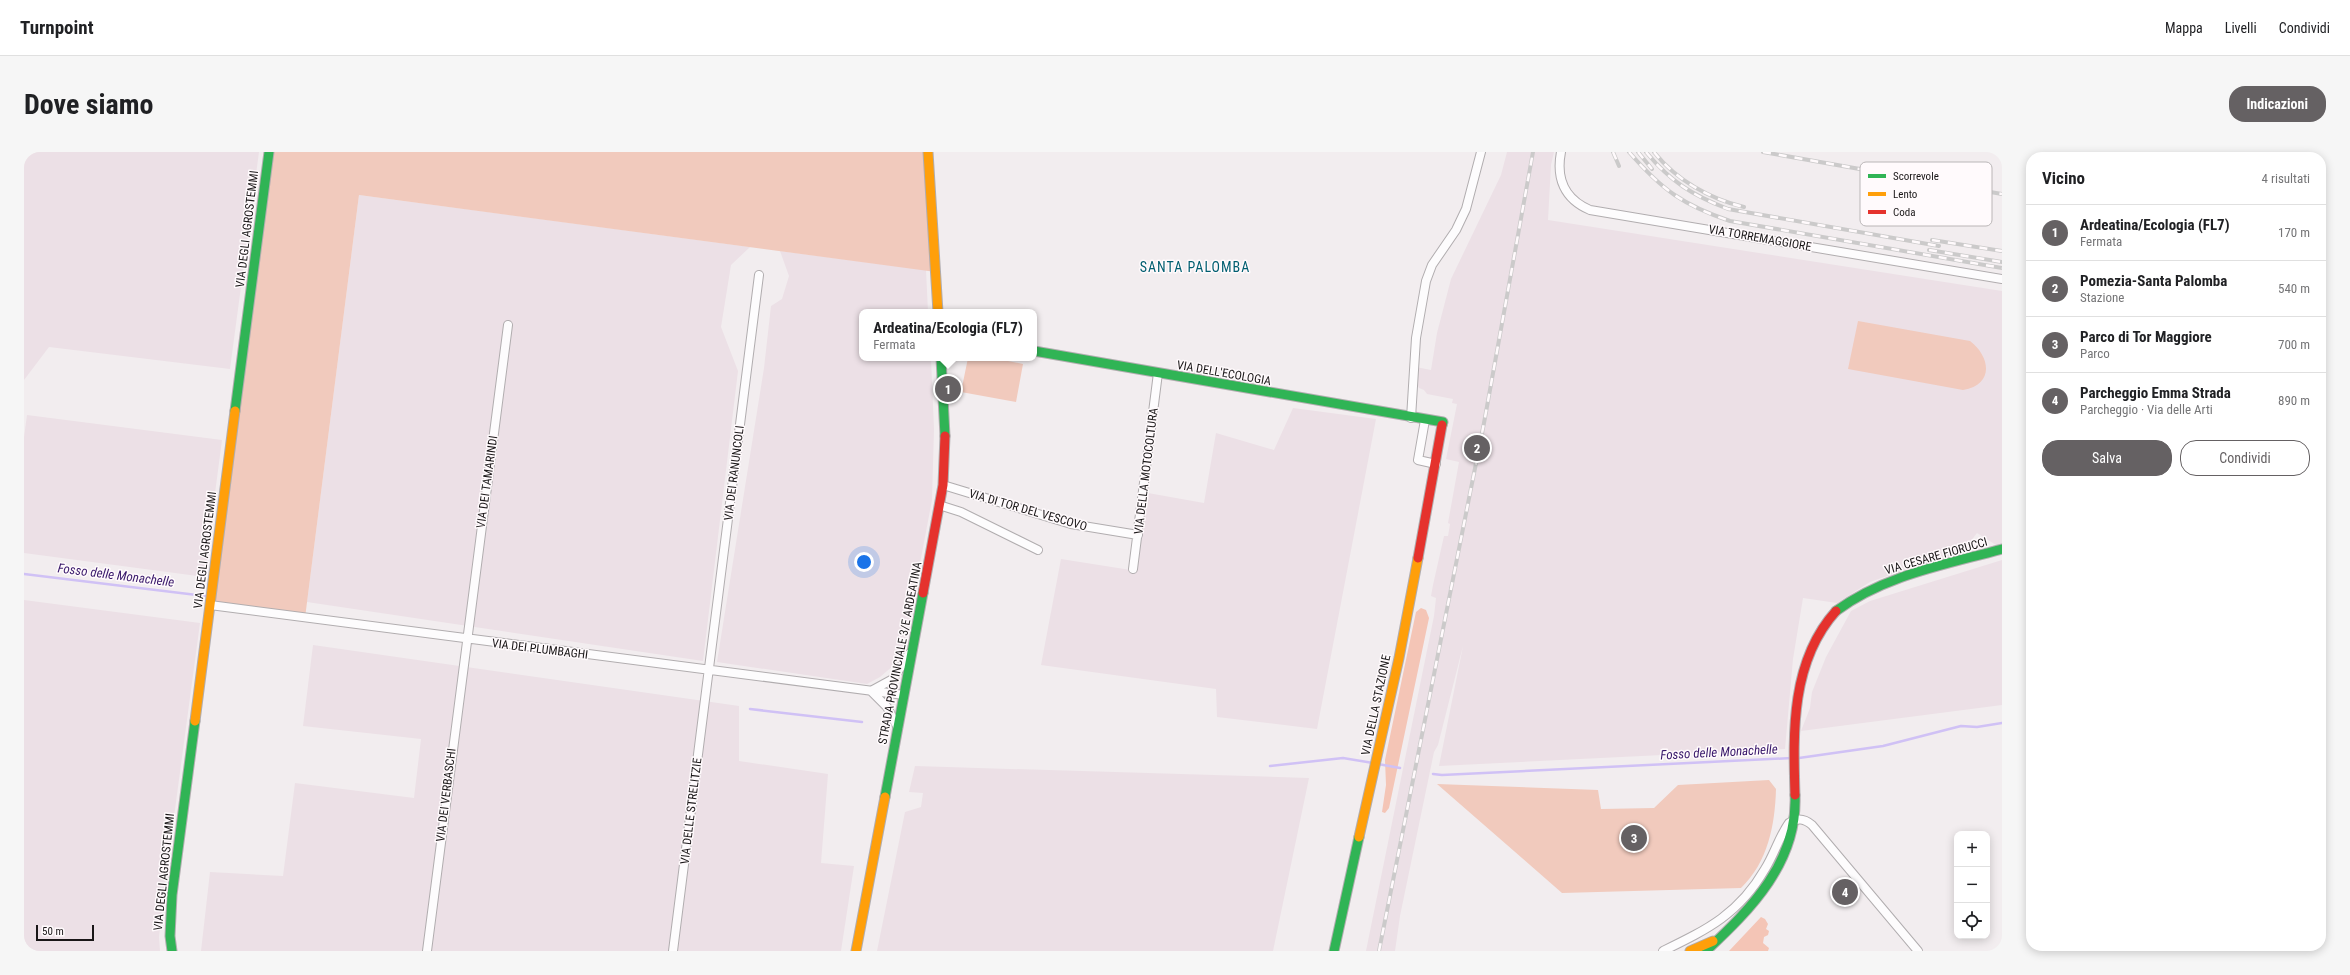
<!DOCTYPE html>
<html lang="it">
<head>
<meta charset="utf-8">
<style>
  :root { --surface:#fff; --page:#f6f6f6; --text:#202124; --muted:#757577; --line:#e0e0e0; --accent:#656163 }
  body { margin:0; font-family:"Roboto Condensed",sans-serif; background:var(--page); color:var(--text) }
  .controls { position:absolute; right:12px; bottom:12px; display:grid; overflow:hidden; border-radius:8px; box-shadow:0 2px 10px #0003 }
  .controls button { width:36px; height:36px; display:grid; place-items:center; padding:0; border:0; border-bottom:1px solid var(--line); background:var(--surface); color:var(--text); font:20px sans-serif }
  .scale { position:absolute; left:12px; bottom:10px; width:58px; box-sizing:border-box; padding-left:4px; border:2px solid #191617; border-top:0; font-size:11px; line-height:14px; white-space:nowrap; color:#191617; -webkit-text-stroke:3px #fffafc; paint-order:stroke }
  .you { position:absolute; left:840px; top:410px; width:14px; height:14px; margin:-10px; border:3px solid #fff; border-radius:50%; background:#1a73e8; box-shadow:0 0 0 6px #1a73e833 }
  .badge { display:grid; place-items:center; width:26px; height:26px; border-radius:50%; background:var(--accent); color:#fff; font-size:13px; font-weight:700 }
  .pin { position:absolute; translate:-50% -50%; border:2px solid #fff; box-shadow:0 1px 4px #0006 }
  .popup { position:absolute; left:835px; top:157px; width:178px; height:52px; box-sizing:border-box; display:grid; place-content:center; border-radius:8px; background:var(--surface); filter:drop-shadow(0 1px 3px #0005); font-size:13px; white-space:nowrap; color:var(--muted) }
  .popup b { font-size:15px; color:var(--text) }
  .popup::after { content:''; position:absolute; left:50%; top:100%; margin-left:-8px; border:8px solid transparent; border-top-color:var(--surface) }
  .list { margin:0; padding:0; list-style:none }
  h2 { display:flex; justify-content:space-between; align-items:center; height:52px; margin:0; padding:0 16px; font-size:17px }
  h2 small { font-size:13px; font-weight:400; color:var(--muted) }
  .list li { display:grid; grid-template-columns:26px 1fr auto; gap:12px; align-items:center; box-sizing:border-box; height:56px; padding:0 16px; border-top:1px solid var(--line) }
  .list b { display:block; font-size:15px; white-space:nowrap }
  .list p { margin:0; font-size:13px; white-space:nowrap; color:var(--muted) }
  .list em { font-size:13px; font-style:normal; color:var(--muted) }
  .actions { display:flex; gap:8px; padding:12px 16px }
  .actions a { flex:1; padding:9px 0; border:1px solid var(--accent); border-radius:16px; text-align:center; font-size:14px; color:var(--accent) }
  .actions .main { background:var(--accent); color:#fff }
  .icon { flex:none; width:22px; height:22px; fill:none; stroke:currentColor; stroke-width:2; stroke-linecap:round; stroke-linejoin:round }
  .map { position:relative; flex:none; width:1978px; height:799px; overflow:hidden; border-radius:16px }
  header { display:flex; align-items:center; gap:24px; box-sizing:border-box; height:56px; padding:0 20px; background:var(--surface); border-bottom:1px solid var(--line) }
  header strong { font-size:19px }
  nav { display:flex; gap:22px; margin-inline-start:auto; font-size:14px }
  .intro { display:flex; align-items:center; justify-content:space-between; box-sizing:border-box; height:96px; padding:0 24px }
  h1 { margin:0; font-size:28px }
  .button { padding:10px 18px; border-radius:16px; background:var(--accent); color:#fff; font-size:14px; font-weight:700 }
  main { display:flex; gap:24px; padding:0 24px }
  aside { flex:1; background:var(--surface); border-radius:16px; box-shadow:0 2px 10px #0003 }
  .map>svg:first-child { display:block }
</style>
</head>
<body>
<header>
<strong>Turnpoint</strong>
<nav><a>Mappa</a><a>Livelli</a><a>Condividi</a></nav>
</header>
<div class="intro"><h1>Dove siamo</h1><a class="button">Indicazioni</a></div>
<main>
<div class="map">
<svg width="1978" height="799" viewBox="0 0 1978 799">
  <rect width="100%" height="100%" fill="#f2edef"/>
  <!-- built -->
  <path fill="#ece0e6" d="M0,0H235L206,217L25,195L0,228Z
    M1483,0H1530L1527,13L1524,68L1978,139V392L1972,393L1953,381L1936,403L1886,416L1846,430L1813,451L1779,446L1769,507L1761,597L1415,614L1439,494L1414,593L1410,600L1376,764L1371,799H1342L1410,464L1412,446L1407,444L1409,433L1420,384H1424L1426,372L1424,371L1435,310L1422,307L1433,252L1428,251L1429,247L1403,242L1400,238L1395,236L1391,228L1392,215L1407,218L1413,181L1427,127L1477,23Z
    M335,43L726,95L707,113L697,175L714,219L679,509L283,450Z
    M756,99L902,118L904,160H838V206H907L910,277L908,348L880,496L870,513L856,525L843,532L693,510L740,216L747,154L758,147L765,124Z
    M1269,256L1352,267L1293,577L1193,565L1192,537L1017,513L1037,407L1113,419L1124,341L1180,351L1192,281L1250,298Z
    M3,263L198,288L185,387L179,388L178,398L184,401L181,425L0,401V285Z
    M1978,408V553L1777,579L1786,556L1788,540L1802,505L1827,459L1846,449Z
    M0,448L176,471L141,732L135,785L136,799H0Z
    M289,493L715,554V609L804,622L797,711L830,714L817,799H177L186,720L259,724L271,631L390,646L397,587L279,574Z
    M891,614L1285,626L1249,799H853L881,660L897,655L899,641L885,640Z"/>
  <!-- green -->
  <path fill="#f1cabd" d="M245,0H904L912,120L335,43L281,466L186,453Z
    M1834,169L1946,189C1967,205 1970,233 1939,238L1824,217Z
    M944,206H969L999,212L992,250L937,240Z
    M1745,628L1752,637C1751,673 1744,710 1717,736L1538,741L1413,632L1574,638L1577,657L1630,656L1654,633Z"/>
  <!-- forest -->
  <path fill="#f4c5b6" d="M1397,456L1402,458L1405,466L1365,656L1361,661L1358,660L1362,633L1361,608L1392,460Z
    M1737,765L1741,767L1744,772L1742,777L1745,779L1744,783L1740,785L1739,791L1745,796L1744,799H1705Z"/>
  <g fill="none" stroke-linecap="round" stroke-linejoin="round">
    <!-- stream -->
    <path stroke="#d0c1f5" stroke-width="2.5" d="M0,422L181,444
      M726,557L838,570
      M1775,606L1859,594L1937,574L1953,575L1978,571
      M1354,612L1376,616
      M1246,614L1319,606L1349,611
      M1409,622L1418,623L1768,606"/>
    <defs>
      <path id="street" d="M1537,0C1532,26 1540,47 1566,58L1978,127
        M1387,266L1392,186L1402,129L1408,113L1432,78L1442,57L1457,0
        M1401,268L1394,308L1412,312
        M919,333L1047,372L1114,383
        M915,353L937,360L1014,398
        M1109,417L1134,221
        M186,453L880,543
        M847,539L869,527L885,502
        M847,539L863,555L874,576
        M403,799L484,173
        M649,799L735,123
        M1639,799C1684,777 1715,762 1741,717C1750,703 1755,685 1765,671C1774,665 1781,667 1788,673L1894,799"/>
      <path id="fast" d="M1010,199L1419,270L1418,273
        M917,206L921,284
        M211,259L245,0
        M1812,459C1861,423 1920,413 1978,397
        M861,645L899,441
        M148,799L146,784L148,743L171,569
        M1310,799L1335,685
        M1682,799C1727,757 1774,710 1771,643"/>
      <path id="slow" d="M904,0L914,160
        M171,569L211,259
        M1335,685L1375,506L1394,406
        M832,799L861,645
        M1666,799L1689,789"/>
      <path id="jam" d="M1394,406L1418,273
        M899,441L919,333L921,284
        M1771,643C1769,579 1767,509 1812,459"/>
    </defs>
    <!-- street casing -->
    <use href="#street" stroke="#b1adaf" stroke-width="10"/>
    <!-- fast casing -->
    <use href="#fast" stroke="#b1adaf" stroke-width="11"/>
    <!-- slow casing -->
    <use href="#slow" stroke="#b1adaf" stroke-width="11"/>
    <!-- jam casing -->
    <use href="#jam" stroke="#b1adaf" stroke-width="11"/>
    <!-- street -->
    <use href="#street" stroke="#fdfcfd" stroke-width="8"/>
    <!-- fast -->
    <use href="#fast" stroke="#30b455" stroke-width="9"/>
    <!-- slow -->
    <use href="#slow" stroke="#ff9f0a" stroke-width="9"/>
    <!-- jam -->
    <use href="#jam" stroke="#e5322d" stroke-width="9"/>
    <defs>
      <path id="rail" d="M1589,0L1595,14
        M1605,0C1638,38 1659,53 1706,69L1978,116
        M1614,0L1628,17
        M1622,0C1647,30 1668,43 1704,57L1915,94
        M1630,0C1652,28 1686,47 1720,55
        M1739,0L1978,42
        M1908,88L1978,99
        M1905,98L1978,110
        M1355,799L1460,271L1509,0"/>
    </defs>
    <!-- rail casing -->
    <use href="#rail" stroke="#cbcaca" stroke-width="4"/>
    <!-- rail -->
    <use href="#rail" stroke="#fffafc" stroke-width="2.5" stroke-dasharray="8" stroke-linecap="butt"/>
  </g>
  <g text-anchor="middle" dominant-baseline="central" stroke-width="3" stroke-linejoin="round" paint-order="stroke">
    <!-- street labels -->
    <g font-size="12" fill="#191617" stroke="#fffafc">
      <text transform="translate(223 77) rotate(-83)">VIA DEGLI AGROSTEMMI</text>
      <text transform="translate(1736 86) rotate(10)">VIA TORREMAGGIORE</text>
      <text transform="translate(1200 221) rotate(10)">VIA DELL'ECOLOGIA</text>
      <text transform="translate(1122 319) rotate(-83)">VIA DELLA MOTOCOLTURA</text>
      <text transform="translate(710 321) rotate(-83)">VIA DEI RANUNCOLI</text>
      <text transform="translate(463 330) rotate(-82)">VIA DEI TAMARINDI</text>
      <text transform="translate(1004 358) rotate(16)">VIA DI TOR DEL VESCOVO</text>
      <text transform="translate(181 398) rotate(-83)">VIA DEGLI AGROSTEMMI</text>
      <text transform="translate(1912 404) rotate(-16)">VIA CESARE FIORUCCI</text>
      <text transform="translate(516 497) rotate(7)">VIA DEI PLUMBAGHI</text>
      <text transform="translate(876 501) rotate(-79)">STRADA PROVINCIALE 3/E ARDEATINA</text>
      <text transform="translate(1352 553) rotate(-78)">VIA DELLA STAZIONE</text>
      <text transform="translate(422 643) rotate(-83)">VIA DEI VERBASCHI</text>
      <text transform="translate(667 659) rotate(-83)">VIA DELLE STRELITZIE</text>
      <text transform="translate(140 720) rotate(-84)">VIA DEGLI AGROSTEMMI</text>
    </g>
    <!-- water labels -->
    <g font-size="13" font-style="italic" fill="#371669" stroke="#fffafc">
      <text transform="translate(92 423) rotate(7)">Fosso delle Monachelle</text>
      <text transform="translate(1695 600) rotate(-3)">Fosso delle Monachelle</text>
    </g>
    <!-- quarter labels -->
    <g font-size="14" letter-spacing="1" fill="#005e70" stroke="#fffafc">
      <text x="1171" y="115">SANTA PALOMBA</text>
    </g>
  </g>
  <!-- legend -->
  <rect x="1836" y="10" width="132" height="64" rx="6" fill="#fffafc" stroke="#bab6b7" stroke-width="1"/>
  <rect x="1844" y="22" width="18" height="4" fill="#30b455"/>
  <rect x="1844" y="40" width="18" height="4" fill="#ff9f0a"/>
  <rect x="1844" y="58" width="18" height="4" fill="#e5322d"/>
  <g font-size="11" fill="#191617">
    <text x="1869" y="28">Scorrevole</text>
    <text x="1869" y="46">Lento</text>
    <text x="1869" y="64">Coda</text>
  </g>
</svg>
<div class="controls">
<button>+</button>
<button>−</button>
<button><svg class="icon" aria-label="locate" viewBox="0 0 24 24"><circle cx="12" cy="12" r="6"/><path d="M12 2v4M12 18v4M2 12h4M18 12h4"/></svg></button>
</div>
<div class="scale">50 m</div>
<div class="you"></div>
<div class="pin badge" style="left:924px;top:237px">1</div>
<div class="popup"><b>Ardeatina/Ecologia (FL7)</b>Fermata</div>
<div class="pin badge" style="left:1453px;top:296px">2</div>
<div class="pin badge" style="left:1610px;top:686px">3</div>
<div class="pin badge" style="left:1821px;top:740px">4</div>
</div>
<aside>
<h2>Vicino<small>4 risultati</small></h2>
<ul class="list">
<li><span class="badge">1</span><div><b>Ardeatina/Ecologia (FL7)</b><p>Fermata</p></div><em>170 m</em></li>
<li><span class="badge">2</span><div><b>Pomezia-Santa Palomba</b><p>Stazione</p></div><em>540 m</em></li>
<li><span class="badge">3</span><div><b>Parco di Tor Maggiore</b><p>Parco</p></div><em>700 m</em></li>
<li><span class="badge">4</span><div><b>Parcheggio Emma Strada</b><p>Parcheggio · Via delle Arti</p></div><em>890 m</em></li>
</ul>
<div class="actions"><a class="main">Salva</a><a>Condividi</a></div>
</aside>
</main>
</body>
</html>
